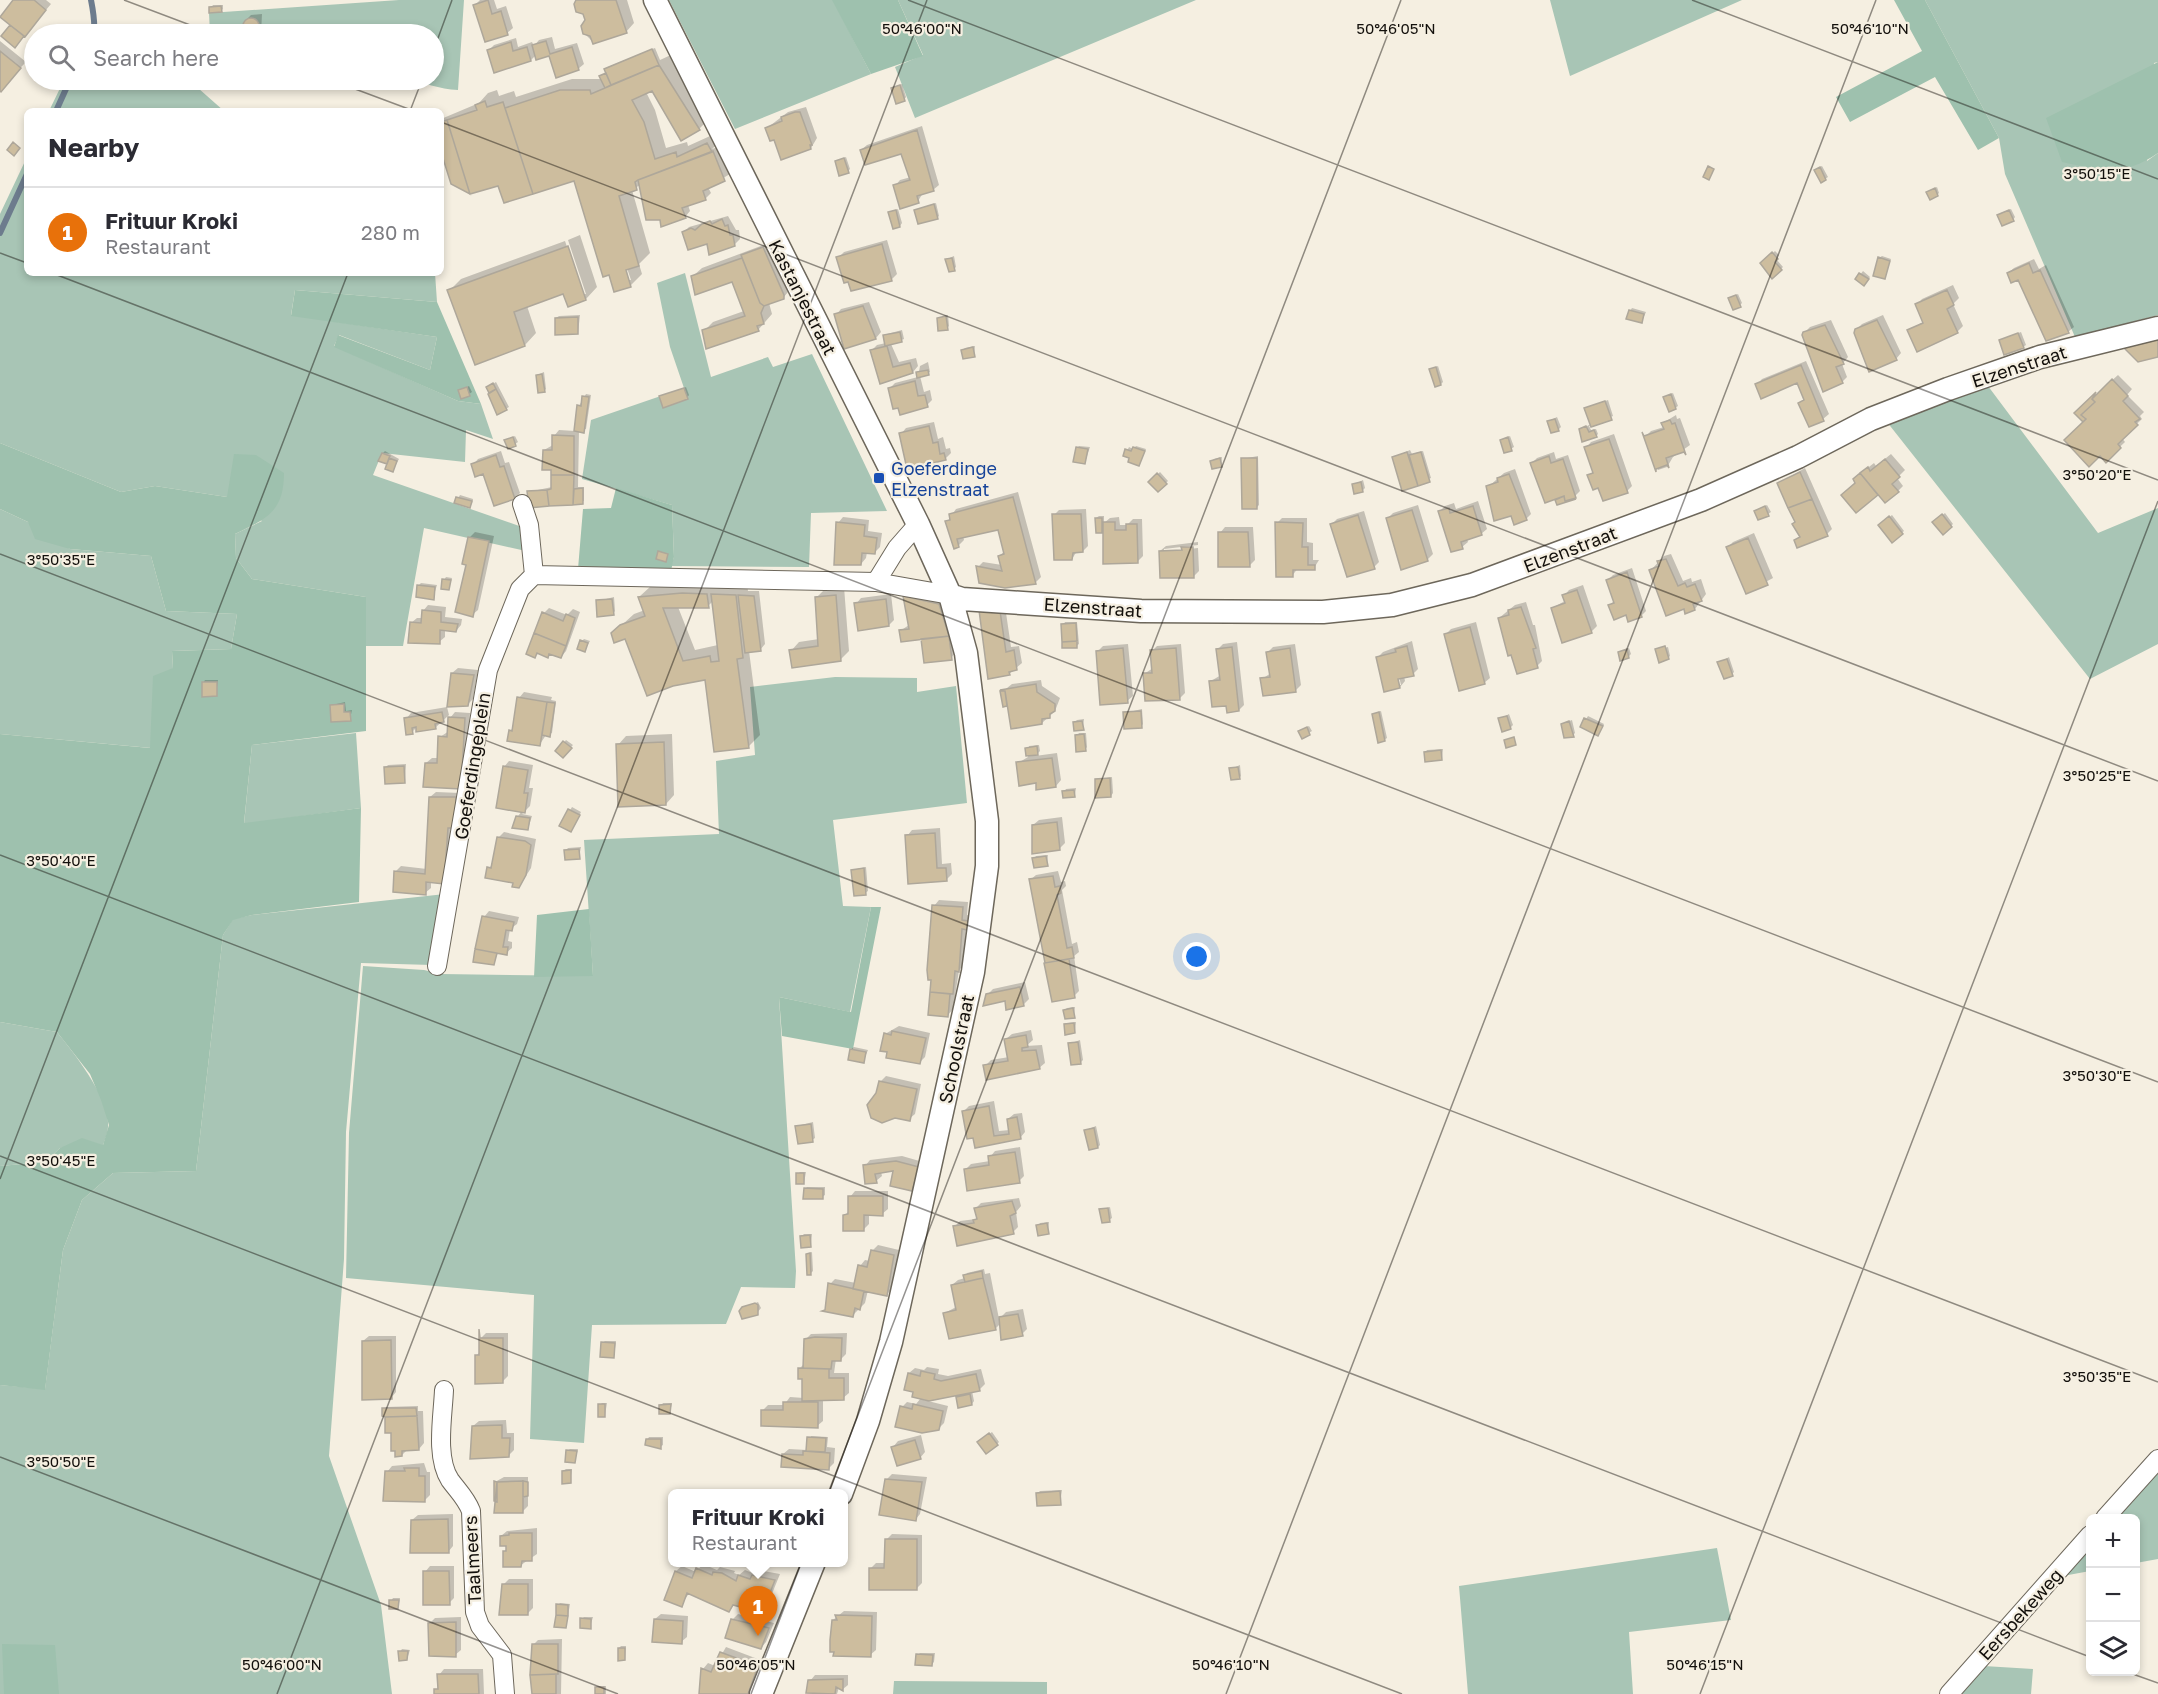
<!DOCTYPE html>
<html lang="en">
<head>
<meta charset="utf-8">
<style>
  :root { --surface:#fff; --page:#f2f2f3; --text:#2b2b33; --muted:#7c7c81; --line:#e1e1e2; --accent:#1b676f }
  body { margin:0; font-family:"Golos Text",sans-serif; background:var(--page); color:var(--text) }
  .controls { position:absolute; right:18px; bottom:18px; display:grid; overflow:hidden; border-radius:9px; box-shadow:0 3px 9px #0003 }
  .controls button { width:54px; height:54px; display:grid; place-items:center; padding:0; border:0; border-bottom:2px solid var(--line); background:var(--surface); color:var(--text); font:30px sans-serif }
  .you { position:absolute; left:1197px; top:957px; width:21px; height:21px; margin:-15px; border:4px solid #fff; border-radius:50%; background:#1a73e8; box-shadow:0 0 0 9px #1a73e833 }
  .badge { display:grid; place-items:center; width:39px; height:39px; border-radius:50%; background:var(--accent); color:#fff; font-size:20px; font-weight:700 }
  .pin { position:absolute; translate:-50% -50px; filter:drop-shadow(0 2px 3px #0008) }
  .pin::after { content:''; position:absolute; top:32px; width:21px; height:18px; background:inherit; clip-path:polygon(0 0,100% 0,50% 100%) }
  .popup { position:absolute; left:668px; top:1489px; width:180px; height:78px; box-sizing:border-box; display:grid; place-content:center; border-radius:9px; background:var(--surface); filter:drop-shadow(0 2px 4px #0005); font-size:20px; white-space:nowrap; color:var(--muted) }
  .popup b { font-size:22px; color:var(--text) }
  .popup::after { content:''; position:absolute; left:50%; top:100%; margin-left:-12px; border:12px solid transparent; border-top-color:var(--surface) }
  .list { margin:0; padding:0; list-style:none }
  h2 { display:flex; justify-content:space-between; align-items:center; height:78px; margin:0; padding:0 24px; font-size:26px }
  h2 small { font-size:20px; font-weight:400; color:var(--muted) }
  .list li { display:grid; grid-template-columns:39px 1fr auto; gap:18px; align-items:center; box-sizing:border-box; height:90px; padding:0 24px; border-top:2px solid var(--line) }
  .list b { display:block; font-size:22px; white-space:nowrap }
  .list p { margin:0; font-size:20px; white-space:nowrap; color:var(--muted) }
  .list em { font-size:20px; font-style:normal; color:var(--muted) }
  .icon { flex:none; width:33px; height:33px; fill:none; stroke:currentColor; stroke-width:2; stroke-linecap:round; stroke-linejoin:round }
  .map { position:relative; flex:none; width:2158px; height:1694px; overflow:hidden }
  .search { position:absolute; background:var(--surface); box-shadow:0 3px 9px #0003; left:24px; top:24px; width:420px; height:66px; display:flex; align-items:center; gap:15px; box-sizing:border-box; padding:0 21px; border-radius:33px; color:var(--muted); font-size:22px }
  .panel { position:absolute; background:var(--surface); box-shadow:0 3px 9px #0003; left:24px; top:108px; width:420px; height:168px; border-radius:9px }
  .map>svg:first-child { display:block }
</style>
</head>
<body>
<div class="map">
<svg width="2158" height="1694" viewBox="0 0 2158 1694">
  <rect width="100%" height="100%" fill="#f5efe1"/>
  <!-- green -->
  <path fill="#a8c5b5" d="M399,0H464L458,90C439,90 424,81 404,80H434V34H210L209,13Z
    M669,0H833L871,74L735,129Z
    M898,0H1196L915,118L895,67L923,55Z
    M1550,0H1742L1570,76Z
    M1925,0H2158V62L2154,63L2147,161L2158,153V315L2075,337L2005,174L1999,138Z
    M64,80H197L198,88L224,111H49Z
    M27,157V273H435L437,302L295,290L291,315L437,337L430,370L339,335L334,346L458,401L481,404L493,439L466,430L465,462L382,453L373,475L522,527L526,551L424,528L403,646H366V597L252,579L236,558L235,534L262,521L227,497L155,486L121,492L0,443V214Z
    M685,273L711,377L768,357L773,367L812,354L887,511L811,513L809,567L671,566L674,557L672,505L582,479L591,420L684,388L670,347L657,283Z
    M1985,382L2098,533L2158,508V644L2090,679L1887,422Z
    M0,509L28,522L70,549L151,556L166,611L237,614L231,649L172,651L173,668L151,748L0,734Z
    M835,677L917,678V692L956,686L967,803L833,820L843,906L871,907L850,1012L779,997L796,1271L795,1288L741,1287L726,1324L592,1325L584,1443L530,1439L534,1295L346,1278L349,1133L363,966L424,970L441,974L593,976L584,840L719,834L716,761L755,755L750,687Z
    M356,733L361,808L244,824L252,745Z
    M445,894L432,965L361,963L346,1132L344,1259L329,1456L381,1605L392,1694H0V1385L45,1389L63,1250L82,1200L113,1173L196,1171L223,935L233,919L252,915Z
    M0,1022L57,1032C73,1052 111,1099 108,1127C108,1133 105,1139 103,1145L60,1148L45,1162L0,1166Z
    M2158,1469V1559L2136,1563V1518H2114Z
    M2090,1545V1571L2063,1576Z
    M1717,1548L1731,1620L1629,1632L1633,1694H1468L1459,1586Z
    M1984,1666L2033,1669L2031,1694H1959Z
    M894,1681L1047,1682V1694H893Z"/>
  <!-- forest -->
  <path fill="#9ec1ae" d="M832,0H898L923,56L871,74Z
    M1894,0H1925L1999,138L1978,150L1935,77L1850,122L1836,97L1922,51Z
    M2158,62V153C2124,177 2099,170 2062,162L2046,118Z
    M295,290L437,302L481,404L458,401L334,347L338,335L430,370L437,337L291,316Z
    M0,443L121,492L155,486L227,497L234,454L256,455L284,473C284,511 267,519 235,534L236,558L252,579L366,597V731L252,745L244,823L361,808L359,902L252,915L233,920L223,935L196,1171L113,1173L82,1200L63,1250L45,1390L0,1385V1166L45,1162L60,1148L82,1138L103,1145L109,1125L101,1100L90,1074L57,1032L0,1022V734L150,748L153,676L173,668L172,651L231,649L237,614L166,611L151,556L70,549L35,539L28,522L0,509Z
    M616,488L672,505L674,557L671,571L578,569L583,509L611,508Z
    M871,907H881L853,1049L782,1036L779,997L851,1012Z
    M589,909L593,976L534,977L537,915Z
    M2,1644L55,1645L59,1694H4Z"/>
  <!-- shadow -->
  <path fill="#0003" fill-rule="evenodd" d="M15,0H46L51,4L30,29L12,25Z
    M480,0H494L497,9L506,6L513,28L507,33L475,5Z
    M579,0H627L634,23L626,32L593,42L584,33L587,21Z
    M213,5H223V9L221,11L211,8Z
    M262,14L261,34H249L250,31H246V20L251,15Z
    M179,28L183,31L180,34H173Z
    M123,29L137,30V34H121Z
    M552,37L555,49L577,43L584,64L578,69L550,54L536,55L531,60L489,50L494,45L516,38L518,47L532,42L534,46L539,40Z
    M0,41L26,62L0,89Z
    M655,48L660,60L673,54L711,117L699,129L653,89L646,92L655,110L666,148L687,142L688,146L719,132L723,139L712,149L718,147L730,174L708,187L711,193L705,199L688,205L690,211L685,217L661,218L640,185L632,190L650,253L639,264L642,274L630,286L575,179L505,201L499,184L441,147V119L479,103L488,93L497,90L499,96L514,91L516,97L572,79H602L608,67ZM625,262L631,280H628L622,263Z
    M902,84L906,97L904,100L893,88Z
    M806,107L817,138L811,148L775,138L767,128L788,112Z
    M922,126L939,185L933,190L923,193L918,201L895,186L900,180L911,177L902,152L861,150L867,145Z
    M846,157L850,169L848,171L836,162Z
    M1822,166L1828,177L1825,179L1818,168Z
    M1937,187L1939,193L1937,195L1928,192Z
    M936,203L939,216L937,218L915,210Z
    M898,209L902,223L900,226L890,213Z
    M2011,209L2015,217L2013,220L2001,213Z
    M728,216L736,230H739L740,239L734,245L708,242L684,232L689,227Z
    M580,235L597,287L586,299L564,292L527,306L536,333L525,345L476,363L449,291L461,279L565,241L583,294H586L568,240Z
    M887,240L897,274L891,280L838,258L844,252Z
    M769,243L788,292L783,298L769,303L772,314L758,330L704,331L713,322L744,311L733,280L693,276L702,268Z
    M1775,251L1779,255L1776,259L1783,267L1772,277L1762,263Z
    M954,256L956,267L954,269L947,259Z
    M1882,256L1891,259L1884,277L1879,258Z
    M2034,259L2039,269L2046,265L2074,327L2068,332L2019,277L2008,273L2014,268Z
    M1863,271L1870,277L1866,282L1857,279Z
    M1953,285L1959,298L1953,304L1963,326L1957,332L1909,331L1924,321L1917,305L1922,299Z
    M1738,294L1742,303L1740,305L1730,298Z
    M869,302L881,332L876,338L845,348L836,315L841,309Z
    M1632,308L1646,312L1642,321L1630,311Z
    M580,315L578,333L556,318L559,316Z
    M948,315L949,326L947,328L938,318Z
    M1883,315L1901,353L1896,359L1856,330L1862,324Z
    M1831,320L1848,357L1842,364L1847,377L1842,382L1805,332L1810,327Z
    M902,330L904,339L891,344L899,362L916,358L918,366L913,372L881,382L872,350L877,345L886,343L884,336L887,334Z
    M2021,332L2026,345L2023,347L2001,340Z
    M975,346L974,356L963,350L965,348Z
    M1806,361L1829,414L1823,419L1800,403L1805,398L1798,381L1757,385L1762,379Z
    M928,362L930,372L920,376L924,392L930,390L932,400L927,405L890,388L895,383L918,377L920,366Z
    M1438,366L1443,382L1441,384L1431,370Z
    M544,372L546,389L544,391L537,375Z
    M2118,375L2132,389L2127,395L2144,412L2140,416L2142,419L2122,438L2125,442L2106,460L2085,422L2076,413Z
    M496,382L509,407L498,413L488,387Z
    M469,386L472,392L469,394L460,391Z
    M686,387L689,395L687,398L661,397Z
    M1673,393L1678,406L1675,408L1665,397Z
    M586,394L591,395L586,429L579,430L578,487H584V501L573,503L528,492L552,487V469L544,450L553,445L554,436L559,430L575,431L579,406Z
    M1608,400L1613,416L1589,426L1591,430L1596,429L1598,434L1596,436L1581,429L1591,424L1586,409Z
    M1676,415L1677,419L1680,418L1690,445L1673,457L1667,467L1658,470L1645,437L1651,431L1664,427L1663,423Z
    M1557,417L1561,427L1558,430L1549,421Z
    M934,422L938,439L943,437L946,449L950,448L951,453L945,459L901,434L906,428Z
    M1614,434L1632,486L1627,491L1599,486L1589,476L1594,471L1586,448L1591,442Z
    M515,436L518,442L515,444L506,441Z
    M1510,436L1514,447L1505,452L1502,440Z
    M1079,446L1090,447L1085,462L1077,448Z
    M1136,446L1146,449L1139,465L1125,455L1129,447L1133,449Z
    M1410,450L1412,454L1423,451L1431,478L1403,489L1393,458Z
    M385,451L399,459L393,470L383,453Z
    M501,451L505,463L509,462L520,493L514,498L473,465L478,459Z
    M1554,452L1556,459L1568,455L1580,491L1575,496L1557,500L1562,495L1532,463L1537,458Z
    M1891,454L1905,470L1897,478L1903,486L1898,491L1878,493L1856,511L1857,482L1860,474L1874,463L1876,466Z
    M1258,456L1259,505L1257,507L1242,459Z
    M1222,457L1221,466L1212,461L1214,459Z
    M1805,468L1832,529L1827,534L1796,541L1801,536L1779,483Z
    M1515,469L1531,514L1526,519L1488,487L1504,473Z
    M1160,472L1168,481L1158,490L1150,482Z
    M1363,480L1365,488L1363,490L1353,485Z
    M1018,492L1041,577L1035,583L978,567L983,562L1002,565L999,556L1005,551L999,528L963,536L964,540L958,546L947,522L956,509Z
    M460,495L473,499L472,504L469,506L456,502Z
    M1478,501L1487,529L1481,534L1467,539L1468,542L1462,547L1440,511L1445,506L1454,503L1456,509Z
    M1418,505L1433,554L1427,560L1387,519L1393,513Z
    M1767,505L1771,512L1768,514L1756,511Z
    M1086,509L1088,546L1083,551H1077L1072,559L1054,515L1059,510Z
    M1364,511L1379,562L1374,567L1332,524L1337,519Z
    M1945,513L1953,524L1943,533L1934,522Z
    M1892,515L1904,531L1892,541L1882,523Z
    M1099,516H1104V523L1110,518L1119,517L1120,525H1127L1133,519H1142L1143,556L1137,562L1104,528L1101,531L1096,518Z
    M843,517L869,520L868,531L882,533L880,547L875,552H867L866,558L861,564L838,523Z
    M1282,518H1307V542L1313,543V560H1319L1314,568H1298L1292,576L1277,523Z
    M1225,527H1253L1255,560L1249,566L1220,533Z
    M475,532L494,536L478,610L472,615L467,564L470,537Z
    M1754,533L1773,578L1747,592L1727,548L1733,542Z
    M1198,542V545L1164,549V552L1198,548L1199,571L1194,576L1160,551L1166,546Z
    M1671,554L1683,581L1691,578L1692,582L1701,579L1706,594L1695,609L1686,612L1651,570L1664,556Z
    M1632,568L1646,611L1641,616L1610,605L1615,600L1608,580L1613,575Z
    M446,577L452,578L449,588L444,580Z
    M421,583L437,585L433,598L419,585Z
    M718,583L719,588L724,583L747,584L748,591H759L765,644L760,650L749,651L760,735L749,746L706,679L626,637L613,633L634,614L645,610L639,597L651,586ZM713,601L718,645L695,650L678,607L708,606Z
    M1583,585L1597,626L1592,631L1563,641L1552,608L1565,601L1564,596L1569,590Z
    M844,587L849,651L840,660L791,651L799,642L819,639L816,598L825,589Z
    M910,592L944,599L956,652L951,658L922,638L900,631L909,625L904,597Z
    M891,594L894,620L889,625L856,604L861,598Z
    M614,597L615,611L613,614L598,601Z
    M1526,602L1533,625H1535L1542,661L1537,666L1499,618L1515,605Z
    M428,605L446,607L445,617L462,619L461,625L456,631L445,629V637L439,642L411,623L417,618H423V611Z
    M1005,606L1011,647L1019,646L1022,663L1009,674L981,611Z
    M549,608L567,615L573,609L580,612L566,651L561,657L551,653L547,656L539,653L535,656L544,613Z
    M1065,622H1077L1079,644L1076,646L1063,625Z
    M1476,622L1490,678L1484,683L1446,634L1451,629Z
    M584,639L590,641L585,650L582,641Z
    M1412,641L1418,669L1413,674L1404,676L1405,681L1400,687L1385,690L1378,657L1383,652ZM1395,672H1398L1401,685H1398Z
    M1237,642L1244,705L1239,710L1228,704L1211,681L1221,675L1218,649L1223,644Z
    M1128,644L1133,696L1127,701L1098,651L1103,646Z
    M1181,644L1185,693L1179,699L1144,674L1153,668L1152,651L1157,646Z
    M1295,644L1301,685L1296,690L1262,679L1271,673L1268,652L1273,647Z
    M1668,647L1670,656L1668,658L1658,650Z
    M1629,648L1631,654L1628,657L1620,652Z
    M1729,657L1734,672L1732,674L1719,663Z
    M458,668L478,670L473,699L467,705L452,673Z
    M205,680H218L216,695L203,683Z
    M1041,680L1042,686L1060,698L1055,711L1042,723L1009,703L1007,705L1002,692L1012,684Z
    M524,692L552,697L551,700L556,701L552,733L546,735L540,744L510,731L514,727L519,698Z
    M345,702L346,711L352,710L350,719L332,705Z
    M447,707L449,715L435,728L417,727L412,732L406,719L411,713Z
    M1142,709L1143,724L1141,727L1125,713Z
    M1381,711L1387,738L1384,740L1373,714Z
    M455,712L470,713L466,782L426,763L432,758H439L440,737L449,731L450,718Z
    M1509,714L1513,725L1510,728L1500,719Z
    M1588,716L1604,724L1600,732L1582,726Z
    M1084,719L1083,728L1074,723L1077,720Z
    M1572,720L1575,733L1573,735L1562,724Z
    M1309,726L1312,731L1302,737L1300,731Z
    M1079,733H1086L1087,747L1085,750L1077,736Z
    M672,734L674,795L666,804L618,745L626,736Z
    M566,740L573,745L563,756L557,751Z
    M1039,745L1040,751L1035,756L1057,753L1061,780L1056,786L1037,782L1018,763L1028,757L1029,746Z
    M1443,749L1442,759L1425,753L1427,750Z
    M509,761L533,765L529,788H533L530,806L522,814L532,816L528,829L514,826L515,820L522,811L504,767Z
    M406,764L405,782L385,768L388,765Z
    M1240,765L1241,776L1239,778L1231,769Z
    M1112,777L1113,793L1111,796L1096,780Z
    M1076,788L1075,795L1064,792L1066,789Z
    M436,792L460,793L449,877L431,881V888L425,893L395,872L401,866L427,869L430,797Z
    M572,807L581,812L573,828L561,826Z
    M1062,817L1065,843L1059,849L1033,825L1039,820Z
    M940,828L942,864L951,863L952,874L946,880L907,836L912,830Z
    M504,832L536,839L531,868L519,887L489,868L494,863L498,838Z
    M581,847L579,857L566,850L568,848Z
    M1048,855L1047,864L1034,859L1036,856Z
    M866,867L868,891L865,893L852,870Z
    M1058,871L1061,882L1065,881L1066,886L1062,890L1072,944L1077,942L1079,952L1074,956L1079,991L1074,996L1053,1000L1030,880L1036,875Z
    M939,900L968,902L967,915L973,916L966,928L964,965L959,970L953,1009L948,1015L930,1014L934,906Z
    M489,911L519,917L517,924L510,929L508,941L512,942V948L506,953L498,952L494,963L484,917Z
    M1025,982L1029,999L1023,1005L987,995L993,989Z
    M1075,1007L1074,1016L1065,1010L1067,1008Z
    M1076,1022L1075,1032L1066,1025L1068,1023Z
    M899,1026L930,1033L925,1057L919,1063L885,1034Z
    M1031,1030L1033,1040L1026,1046L1042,1045L1045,1063L1039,1068L985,1066L991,1060L1009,1057L1006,1039L1012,1034Z
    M1080,1040L1083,1060L1081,1062L1069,1044Z
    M854,1047L868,1050L863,1062L851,1049Z
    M886,1076L921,1084L915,1114L909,1119L877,1094L880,1082Z
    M994,1101L999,1131L1010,1130L1008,1119L1014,1114L1022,1113L1025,1132L1020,1138L976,1146L964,1111L969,1106Z
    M813,1122L815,1138L812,1140L797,1126Z
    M1096,1126L1100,1145L1098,1147L1086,1130Z
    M1020,1147L1024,1176L1019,1181L965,1170L971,1164L990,1161V1157L995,1151Z
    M902,1156L923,1162L917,1184L912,1190L895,1169L881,1172L882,1176L876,1181L865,1166L870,1160Z
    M800,1172H806L804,1183L798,1174Z
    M807,1187H825V1195L822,1197L805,1189Z
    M855,1191H888V1209L882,1214H869V1224L863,1230L845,1215L849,1211L850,1197Z
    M1019,1198L1021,1206L1016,1212L1018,1227L1013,1232L955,1226L960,1221L976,1219V1208L981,1203Z
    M1110,1207L1112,1218L1109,1220L1101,1210Z
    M1049,1222L1048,1233L1038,1226L1040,1223Z
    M804,1234H812L811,1245L801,1237Z
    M878,1245L899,1250L892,1289L887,1294L868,1290L865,1303L852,1316L830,1284L835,1279L856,1283L860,1266L865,1260L870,1261L872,1251Z
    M812,1252L813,1271L811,1273L807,1254Z
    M984,1269L985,1274L990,1273L999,1319L1006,1312L1023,1309L1027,1329L1022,1334L1002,1322L995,1329L945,1313L956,1307L952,1285L958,1280L965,1278L967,1273Z
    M758,1302L761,1308L757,1313L743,1308Z
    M486,1333H508V1376L502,1382L476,1356L480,1352V1339Z
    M847,1333L846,1354L841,1359H836L834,1373H849V1393L843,1398H823V1421L817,1426L763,1410L768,1405H784L790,1397L804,1398V1377L799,1369L804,1364L805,1340L811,1334Z
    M369,1336H396V1392L391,1398L363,1341Z
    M605,1341H616L614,1356L602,1343Z
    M927,1367L939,1369L938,1374L948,1376L981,1369L985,1384L979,1390L972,1391L974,1401L972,1404L957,1397L961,1393L924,1400L948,1406L944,1423L938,1429L902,1407L907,1402L916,1404L921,1398L915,1391L906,1389L909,1373L915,1368L924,1370Z
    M602,1403H607L605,1415L600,1405Z
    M663,1403H672L670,1412L661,1406Z
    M418,1406V1411H423L424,1443L419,1449H408L402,1455L383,1409L386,1407Z
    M506,1420L507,1433H514V1450L509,1455L473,1426L479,1421Z
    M992,1432L999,1442L997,1444L981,1440Z
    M921,1435L925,1452L920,1458L893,1447L898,1441Z
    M811,1436L828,1437L827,1447L835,1448L834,1463L829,1468L783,1454L789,1449L807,1450Z
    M649,1437H663V1445L660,1447L647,1440Z
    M570,1449H578L575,1461L567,1451Z
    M424,1463L427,1472H430V1495L425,1500L387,1472L392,1466Z
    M566,1469H572L570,1482L563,1471Z
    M892,1474L927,1477L920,1514L915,1520L887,1479Z
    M504,1477H528V1506L523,1511L495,1482Z
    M1062,1490L1060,1503L1038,1493L1040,1491Z
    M453,1514V1546L448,1552L412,1520L418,1515Z
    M537,1528V1554L521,1565L504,1552L507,1549L501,1536L507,1531Z
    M892,1534L922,1535V1583L916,1589L870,1569L876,1563H886V1540Z
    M703,1564L717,1570L720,1567L735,1571L734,1573L739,1575L745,1570L755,1574L758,1570L780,1574L767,1606L761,1611L734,1605L729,1610L690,1592L681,1605L666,1599L676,1571L682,1566L696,1572Z
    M430,1566H454V1598L449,1603L425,1572Z
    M509,1579H533V1608L528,1613L503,1585Z
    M393,1598H400L398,1608L391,1601Z
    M560,1603L570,1604L566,1627L558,1605Z
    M844,1611L877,1612L876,1650L870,1655L833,1620Z
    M661,1614L688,1616L687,1637L681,1642L655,1619Z
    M738,1614L774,1623L766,1642L761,1648L732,1620Z
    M461,1617V1650L455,1655L430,1623L435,1618Z
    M584,1617H593L590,1627L582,1619Z
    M562,1639L561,1694H534L533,1645L538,1640Z
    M621,1646H626L625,1659L619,1648Z
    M726,1647L763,1661L750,1694H701L703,1669L708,1663L715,1666Z
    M402,1649L410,1650L407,1659L400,1652Z
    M920,1653H935L934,1662L932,1664L918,1655Z
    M444,1669H483L484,1694H437L439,1675Z
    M815,1675H848V1685L843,1689L840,1684L837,1694L807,1692L810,1681Z
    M598,1686H606V1694H596Z"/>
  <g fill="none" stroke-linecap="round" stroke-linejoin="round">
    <!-- stream -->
    <path stroke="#6d7c8d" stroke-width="6" d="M91,0C93,10 95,24 94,34
      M56,111L70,80
      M0,233L27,174"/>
  </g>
  <!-- building -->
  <path fill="#cdbd9e" stroke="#aea79a" stroke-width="1.5" d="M13,0H34L46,10L25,37L0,17Z
    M488,0L492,14L501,11L508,35L485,42L473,5Z
    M576,0H616L627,33L593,44L590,36L583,34L581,26L585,20L583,14L576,12L574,4Z
    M221,6L222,12L209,13V7Z
    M243 26a8 8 0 1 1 16 0a8 8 0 1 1-16 0Z
    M10,25L24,36L15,48L1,36Z
    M546,41L550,54L572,47L579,70L556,78L549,56L536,60L532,45Z
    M511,42L513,51L527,47L531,61L494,73L487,50Z
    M652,49L659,65L611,85L604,69Z
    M0,51L21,68L1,92L0,91Z
    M659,65L700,130L681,141L652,91L632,100L644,122L655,159L676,152L677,157L707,143L712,152L638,180L635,182L637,190L619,196L639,266L626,270L631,287L614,292L609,275L603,277L574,181L533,194L505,108L560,90H590L591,94Z
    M606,73L611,85L605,88L599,76Z
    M900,85L905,101L896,104L891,88Z
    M485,101L487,107L503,102L533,194L504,203L498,186L470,194L447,120L477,110L475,105Z
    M795,112H800L812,145H810L811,149L781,160L774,140L770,141L765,128L782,121L781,117Z
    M447,120L470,194L451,184L441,152V122Z
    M917,130L934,191L917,196L919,203L900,209L893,185L910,180L901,154L865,165L860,150Z
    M13,142L20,148L14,156L7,150Z
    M713,151L725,181L703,191L706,200L682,208L686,218L661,227L660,220H646L638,180Z
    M844,158L849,173L839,176L835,161Z
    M1708,166L1714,169L1709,180L1703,177Z
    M1820,167L1826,180L1821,183L1814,170Z
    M1935,188L1938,196L1930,200L1926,192Z
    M934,204L938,219L918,224L914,210Z
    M896,210L900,227L893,229L888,212Z
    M2009,210L2014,221L2002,226L1997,215Z
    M722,219L725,226L728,225L730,235H733L735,246L709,255L707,244L688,250L682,232L691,228L695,230L702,224L710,221L712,224Z
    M882,244L892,281L851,291L848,282L844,283L836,257Z
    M568,246L586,300L568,307L563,294L514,312L525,346L475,365L447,290Z
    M763,247L784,295V299L764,306L760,303L741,255Z
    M1772,252L1778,259L1775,262L1782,270L1772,279L1760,263Z
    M1878,257L1890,261L1885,279L1873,276Z
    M742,258L760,303L764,306L761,313L764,324L757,326L759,331L706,349L702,330L745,316L732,282L695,295L691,276Z
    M952,258L955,271L949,272L945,259Z
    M2029,263L2033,273L2040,270L2069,333L2046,341L2018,280L2011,283L2007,273Z
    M1859,273L1869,279L1864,286L1855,279Z
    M1947,290L1954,305L1947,309L1958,333L1917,352L1907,330L1923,323L1915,304Z
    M1736,295L1741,307L1733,310L1728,298Z
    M863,306L876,339L844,349L834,314Z
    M1629,310L1644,314L1642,323L1626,319Z
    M946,316L948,330L938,331L937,318Z
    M578,317V334L555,335V318Z
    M1877,320L1897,360L1869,372L1854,333L1855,329Z
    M1825,325L1844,364L1836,367L1843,383L1823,392L1802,335L1803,332Z
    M900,332L902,342L885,346L883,335Z
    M2018,333L2024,348L2004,355L1999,340Z
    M2158,337V357L2138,362L2122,346Z
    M887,346L893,367L910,363L913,373L880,384L870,350Z
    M973,347L975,357L963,359L961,350Z
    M1801,365L1824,421L1809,427L1798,403L1804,400L1797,383L1761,399L1755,384Z
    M1436,367L1441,385L1435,387L1429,369Z
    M928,370L929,375L917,378L916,372Z
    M542,374L545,392L538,393L536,375Z
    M2112,379L2128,396L2123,401L2140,419L2135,422L2138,425L2118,444L2121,448L2106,463L2100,456L2089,467L2064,440L2086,419L2081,415L2095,402L2092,399Z
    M915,381L918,396L925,395L928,407L900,415L898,408L893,409L888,388Z
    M493,383L496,389L489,393L486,387Z
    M467,387L470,396L461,399L458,390Z
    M684,388L688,399L663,408L659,396Z
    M496,389L507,410L497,415L488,394Z
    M2096,392L2092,399L2095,402L2081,415L2086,419L2083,422L2074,413Z
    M1671,394L1676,409L1669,412L1663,397Z
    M582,396L589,397L584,433L574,431L577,405L581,406Z
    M1605,401L1612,420L1591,427L1584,408Z
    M1555,419L1559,431L1551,433L1547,421Z
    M1670,420L1672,424L1675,423L1686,455L1684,452L1666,458L1669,468L1667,465L1656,469V472L1642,432L1644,436L1664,429L1661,423Z
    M929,426L933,443L938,442L940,454L944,453L946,460L907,469L899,433Z
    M1586,426L1589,432L1594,430L1597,437L1582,442L1579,429Z
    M552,435L574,436V475H551V470H542L543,450H552Z
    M513,437L516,446L508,449L504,440Z
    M1508,437L1512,451L1504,453L1500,440Z
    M1609,439L1628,493L1603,501L1598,488L1593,490L1587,475L1593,473L1584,447Z
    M1076,447L1088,449L1085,464L1073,462Z
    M1133,447L1145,451L1139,466L1128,462L1129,458L1123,456L1125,449L1131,451Z
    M1407,452L1418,486L1402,491L1392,457Z
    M1421,452L1430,482L1418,486L1409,455Z
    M382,453L390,456L387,464L378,461Z
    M496,455L500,467L504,466L515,499L494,506L483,474L475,477L471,464Z
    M1549,456L1551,463L1563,459L1576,498L1565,501L1564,496L1545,503L1530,463Z
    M389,458L397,461L393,472L385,469Z
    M1220,458L1222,467L1212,469L1210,461Z
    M1241,458H1257V509H1242Z
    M1885,459L1900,477L1892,484L1899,492L1885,503L1860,473L1868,467L1870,471Z
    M1800,472L1812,499L1788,508L1777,483Z
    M1157,473L1167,484L1158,492L1148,482Z
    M1860,473L1878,495L1856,513L1841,495L1855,483L1853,479Z
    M1509,474L1527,520L1514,525L1511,516L1494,521L1486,486L1498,482L1497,478Z
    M551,475H574L573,505L549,506L547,490L551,489Z
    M1361,482L1363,492L1354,494L1352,484Z
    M583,488V504L573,505L574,489Z
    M547,490L549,506L529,508L527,491Z
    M1564,496L1565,501L1576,499L1557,505L1555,500Z
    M456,497L472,501L470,508L454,503Z
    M1013,497L1036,584L1005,588L979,583L976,566L1002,571L998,556L1004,554L998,530L957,539L959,547L954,549L945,521L950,520L949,514Z
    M1812,499L1828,536L1797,548L1794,540L1800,537L1792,524L1795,522L1788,508Z
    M1473,506L1482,535L1461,542L1463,549L1451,552L1438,511L1449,508L1450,513Z
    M1765,506L1769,516L1758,520L1754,511Z
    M1412,510L1428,561L1401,570L1386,518Z
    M1052,514H1081L1083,552L1073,553L1072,560H1054Z
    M1942,514L1952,527L1943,535L1932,522Z
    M1358,515L1375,569L1347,577L1330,524Z
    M1889,516L1903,534L1892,543L1878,525Z
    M1095,518H1102V533H1096Z
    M836,522L865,525L864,536L877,538L875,554L862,553L861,565H834Z
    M1103,522H1115V530H1126V524H1137L1138,563L1103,564Z
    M1275,522L1303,523L1302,547H1308V565H1315V570H1293V577H1276Z
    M1218,532H1248L1250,567H1218Z
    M468,537L489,541L473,617L455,612L466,565L462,564Z
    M1748,538L1768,585L1746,594L1726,547Z
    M1181,547H1193L1194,578H1160L1159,551L1182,550Z
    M658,551L668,554L666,562L656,559Z
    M1666,559L1678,586L1685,583L1687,587L1695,584L1702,601L1693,604L1695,610L1685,614L1684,609L1666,616L1649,570L1659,566L1657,561Z
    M1627,572L1642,617L1628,622L1626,615L1614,620L1608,605L1614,603L1606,580Z
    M442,579L451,580L449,590L441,589Z
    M417,585L435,587L434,600L416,597Z
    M1577,590L1592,633L1562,643L1551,608L1565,603L1562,595Z
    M682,593L707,594L709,608H663L683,661L710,656L711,662L719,661L711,594L736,595L743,658L737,659L749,748L714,752L705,680L673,686L647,696L625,639L614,643L611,633L620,625L645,616L638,597Z
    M738,595L754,596L761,651L745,653Z
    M836,595L841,661L792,668L789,650L818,646L815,597Z
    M903,596L939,604L949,636L901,642L899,630L909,629Z
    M612,599L614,615L597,617L596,600Z
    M886,599L889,626L858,631L854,603Z
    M1521,607L1536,648L1533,649L1538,668L1517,674L1511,655L1508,656L1498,618L1509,615L1508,610Z
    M422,610L441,612V622L458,624L456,632L440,630V644L408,643L410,622L421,623Z
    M979,610L1000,611L1006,652L1014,650L1017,670L1009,672L1010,675L988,679Z
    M542,612L563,621L566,614L575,618L566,646L534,633Z
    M1076,623L1077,641L1062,642L1061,624Z
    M1470,627L1485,684L1459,691L1444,634Z
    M534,633L566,646L561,658L549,654L548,658L537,653L535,658L526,654Z
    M949,636L952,660L924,663L921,639Z
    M580,640L588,643L585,652L577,649Z
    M1077,641V648H1062V642Z
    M1407,646L1414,676L1398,679L1400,688L1384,692L1376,657L1396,652L1395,649Z
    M1665,646L1669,659L1659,663L1655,649Z
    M1232,647L1239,711L1227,713L1226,706L1212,707L1209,681L1220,680L1216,649Z
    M1123,648L1128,703L1100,705L1096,651Z
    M1176,648L1180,700L1145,701L1143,673H1152L1150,650Z
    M1290,648L1296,692L1263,696L1260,678L1270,677L1266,652Z
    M1627,649L1629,658L1620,661L1618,652Z
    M1727,659L1733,676L1724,679L1717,662Z
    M451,673L474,675L468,706L447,707Z
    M202,682H217V696L202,697Z
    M1036,684L1037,692L1055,704V711L1050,714V718L1042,719V724L1011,729L1005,691L1000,690Z
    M1000,691H1005L1007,706L1003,707Z
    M517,697L547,702L540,746L507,741L509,730L512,731Z
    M547,702L555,703L550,737L542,735Z
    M344,704V712H350L351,721L331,722L330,705Z
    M1141,711L1142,728L1124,729L1123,712Z
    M442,712L444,722L435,724L436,729L416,732V727L412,728L413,734L406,735L404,718Z
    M1379,712L1385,741L1378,743L1372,714Z
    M1507,716L1511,729L1502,732L1498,718Z
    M448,717L465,718L461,789L423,787L425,763H437L438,736L447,737Z
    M1584,718L1603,726L1598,736L1580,727Z
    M1082,721L1084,730L1074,731L1073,722Z
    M1569,721L1574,737L1564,738L1561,724Z
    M1307,727L1310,735L1302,739L1298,731Z
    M1084,734L1086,751L1076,752L1075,735Z
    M1514,737L1516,745L1506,748L1504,740Z
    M563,741L572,748L563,758L555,751Z
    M664,742L666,805L618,807L616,744Z
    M1037,746L1038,755L1026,756L1025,748Z
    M1441,750L1442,760L1425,762L1424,752Z
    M1052,758L1056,787L1036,790V783L1019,786L1016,762Z
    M404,766L405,783L385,784L384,767Z
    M503,766L528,770L524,793H528L525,813L496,808Z
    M1238,767L1240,779L1231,780L1229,768Z
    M1110,778L1111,797L1095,798V779Z
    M1074,790L1075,797L1063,798L1062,791Z
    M429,797H456L455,828H448L444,884L426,882V895L393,892L394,871L425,874Z
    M568,809L580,815L571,832L559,826Z
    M516,816L530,818L528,830L512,828Z
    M1057,822L1060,850L1032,854V825Z
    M935,833L937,868H946L947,881L908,884L905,835Z
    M497,837L525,841L531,845L526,875L519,888L512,887L513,883L485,878L487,867L491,868Z
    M579,849L580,859L565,860L564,850Z
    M1046,856L1048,866L1034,868L1032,858Z
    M864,868L866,895L854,896L851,870Z
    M1053,876L1055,887L1060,886L1061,893L1057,895L1067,948L1072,947L1074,958L1045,963L1029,879Z
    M932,905L963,907L962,920L968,921V930L962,929L959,972L955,971L953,994L930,992L931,980H928L927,970Z
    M482,916L514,922L512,931L506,930L503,947H508L507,955L475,949Z
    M475,949L497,953L494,965L473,962Z
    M1069,959L1075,998L1052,1002L1044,963Z
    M1020,987L1024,1006L1006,1010L1005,1001L983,1006L986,994Z
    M930,992L950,994L948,1017L928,1015Z
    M1073,1008L1075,1018L1065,1019L1063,1010Z
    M1074,1023L1075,1033L1065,1035L1064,1024Z
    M892,1031L926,1038L920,1064L886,1058L887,1052L880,1051L884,1033L891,1035Z
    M1026,1035L1028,1047L1022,1048V1051L1036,1050L1040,1069L986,1080L983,1065L1008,1061L1004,1039Z
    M1078,1042L1081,1064L1071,1065L1068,1043Z
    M850,1049L866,1052L864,1063L848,1060Z
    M879,1081L917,1089L910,1121L895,1118L882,1123L871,1118L867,1105L876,1093Z
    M989,1106L994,1136L1009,1134L1007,1119L1017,1117L1021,1139L975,1148L973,1138L967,1139L962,1111Z
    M811,1124L813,1142L798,1144L795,1126Z
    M1094,1128L1098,1148L1089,1150L1084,1130Z
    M1015,1152L1020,1183L967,1191L964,1169L989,1165L988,1156Z
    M896,1161L919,1167L912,1191L890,1186L893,1171L875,1174L877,1183L865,1184L863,1165Z
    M796,1173H804V1184H796Z
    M804,1188L823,1189V1199H803Z
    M848,1196H883V1216L864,1215V1231H843V1215L848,1214Z
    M1012,1201L1016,1213L1010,1216L1014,1234L957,1246L953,1226L974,1223L973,1220L977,1219L974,1208Z
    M1108,1208L1110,1222L1102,1223L1099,1209Z
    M1047,1223L1049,1234L1038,1236L1036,1225Z
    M810,1235L811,1247L801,1248L800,1236Z
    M871,1250L894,1255L887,1296L853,1289L858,1265L867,1267Z
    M810,1253L811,1275H807L806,1254Z
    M982,1271L983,1278L965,1282L963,1275Z
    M983,1278L996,1330L949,1339L943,1313L956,1310L951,1285Z
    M828,1283L864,1291L860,1310L855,1308L853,1317L822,1311L825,1310Z
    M755,1303L758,1305V1315L742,1319L739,1311L742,1307Z
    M1018,1314L1023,1336L1001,1340L999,1317Z
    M479,1329L480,1338H503V1383L475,1384V1355H479Z
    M815,1337L842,1338L841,1361H832L831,1369L803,1368L804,1339Z
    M391,1340L392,1399L362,1400V1341Z
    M601,1342L615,1343L614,1358L600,1357Z
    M798,1368L829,1369V1378H844V1400L802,1401V1379H798Z
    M921,1371L935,1374L934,1379L941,1381L976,1374L980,1391L929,1401L912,1397L913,1392L904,1390L908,1373L920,1376Z
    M970,1394L972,1405L958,1408L956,1397Z
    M783,1402H818V1428L761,1426V1410H783Z
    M598,1404H605V1417H598Z
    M671,1404L670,1414H659V1405Z
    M913,1404L943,1411L939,1430L922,1433L895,1427L900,1406L912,1409Z
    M382,1408H416L417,1416L385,1417L382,1416Z
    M417,1416L419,1450L402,1451V1456L395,1457V1451H391V1433H385V1417Z
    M502,1425V1438H510L509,1457L470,1459L472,1426Z
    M989,1433L998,1445L986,1454L977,1442Z
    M807,1437L826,1438L825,1452L806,1451Z
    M646,1439H661V1449L645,1445Z
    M915,1440L921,1459L897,1466L891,1447Z
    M566,1450L577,1451L575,1463L565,1462Z
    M803,1451L830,1453L829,1470L781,1467L782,1454L803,1455Z
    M404,1468H419V1476H425V1502L383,1501L385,1471H405Z
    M571,1470V1483L562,1484V1471Z
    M885,1479L922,1482L916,1521L879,1515Z
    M494,1481L497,1482V1502L494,1501Z
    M523,1481L528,1482V1496L523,1497Z
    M523,1481V1513H494L497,1482Z
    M1060,1491L1061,1505L1037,1506L1036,1493Z
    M448,1519L449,1553H410L411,1520Z
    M509,1533H532V1561H522L521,1567H503V1551H506V1546H500V1536L509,1535Z
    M885,1539H917V1590H869V1568H884Z
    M696,1568L712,1575L713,1572L722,1573L736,1581L738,1575L750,1579L752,1575L775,1580L762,1613L733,1605L729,1612L687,1593L682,1607L664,1600L675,1571L692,1578Z
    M423,1571H449L450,1605H423Z
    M502,1584H528V1615H499Z
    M389,1600H399L398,1609H389Z
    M556,1604L568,1605V1616L556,1615Z
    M556,1615L568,1616L566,1628L554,1627Z
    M835,1615L872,1616L871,1657L833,1656L834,1652H830V1640L832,1620H837Z
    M580,1618L591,1619V1629L580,1628Z
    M654,1619L683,1621L682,1644L652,1642Z
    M731,1619L769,1628L761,1649L725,1638Z
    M456,1622V1657L429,1656L428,1623Z
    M532,1644H558V1674L530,1675Z
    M618,1648H625V1660L618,1661Z
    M398,1651H408L407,1660L399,1661Z
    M720,1652L758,1666L748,1694H699L701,1668L711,1672Z
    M916,1654L933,1655L932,1666L915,1665Z
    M437,1674H478L479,1694H434V1689H438Z
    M556,1674V1694H532L530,1675Z
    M843,1679V1691L836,1687L835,1694L806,1693L808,1680Z
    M595,1687H604V1694H595Z"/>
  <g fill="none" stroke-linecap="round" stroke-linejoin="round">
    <defs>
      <path id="minor" d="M534,575L876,582L950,595
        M876,582L897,548L918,524
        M437,966L488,670L520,589L534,575L529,525L522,504
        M444,1390C443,1416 435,1457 450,1480C458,1491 466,1498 471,1511L475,1612L480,1626L502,1655L505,1694
        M2105,1518L2158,1459
        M1949,1694L2090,1535"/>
      <path id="tertiary" d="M655,0L918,524L950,595L966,653L987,821V866L973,972L891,1342L868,1421L841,1494
        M950,595L962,599L1141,611L1323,612L1392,605L1472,585L1701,500L1798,457L1871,419L1948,389L2040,357L2158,328
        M761,1694L814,1562"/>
    </defs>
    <!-- minor casing -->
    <use href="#minor" stroke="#6d675b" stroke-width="20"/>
    <!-- tertiary casing -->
    <use href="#tertiary" stroke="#6d675b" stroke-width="25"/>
    <!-- minor -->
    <use href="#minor" stroke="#fff" stroke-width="18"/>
    <!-- tertiary -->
    <use href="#tertiary" stroke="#fff" stroke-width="22"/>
  </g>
  <!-- ticks -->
  <path fill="none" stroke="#13100c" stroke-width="1.5" stroke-opacity="0.45" d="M124,0L214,34M908,0L2158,480M1692,0L2158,179M434,49L452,0M331,80L414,111M410,111L422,80M441,122L2158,781M0,253L27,263M52,273L2158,1082M0,554L2158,1382M0,855L2090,1657M0,1156L1402,1694M0,1179L348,273M0,1457L618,1694M2127,1672L2158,1683M277,1694L927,0M751,1694L1401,0M1226,1694L1876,0M1700,1694L2158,501"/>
  <!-- markers -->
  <rect fill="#1a4fb4" stroke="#f5efe1" stroke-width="2" x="873" y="472" width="12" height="12" rx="3"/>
  <g text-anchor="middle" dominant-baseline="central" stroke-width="4.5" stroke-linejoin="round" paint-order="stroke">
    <!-- street labels -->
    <g font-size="18" fill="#13100c" stroke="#f5efe1">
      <text transform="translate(803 297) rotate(63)">Kastanjestraat</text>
      <text transform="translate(2019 366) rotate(-18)">Elzenstraat</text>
      <text transform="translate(1570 549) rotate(-21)">Elzenstraat</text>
      <text transform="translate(1093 607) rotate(4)">Elzenstraat</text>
      <text transform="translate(472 766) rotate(-81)">Goeferdingeplein</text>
      <text transform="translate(956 1049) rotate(-78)">Schoolstraat</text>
      <text transform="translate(472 1560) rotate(-93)">Taalmeers</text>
      <text transform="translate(2020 1614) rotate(-48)">Eersbekeweg</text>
    </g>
    <!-- transit labels -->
    <g font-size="18" fill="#164399" stroke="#f5efe1" text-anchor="start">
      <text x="891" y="468">Goeferdinge<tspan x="891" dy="21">Elzenstraat</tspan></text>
    </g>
  </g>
  <g font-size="15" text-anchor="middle" fill="#13100c" stroke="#f5efe1" stroke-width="4.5" stroke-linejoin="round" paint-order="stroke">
    <text x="922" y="34">50°46'00"N</text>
    <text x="1396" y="34">50°46'05"N</text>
    <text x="1870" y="34">50°46'10"N</text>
    <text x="2097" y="179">3°50'15"E</text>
    <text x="2097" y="480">3°50'20"E</text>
    <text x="61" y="565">3°50'35"E</text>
    <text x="2097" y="781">3°50'25"E</text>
    <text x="61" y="866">3°50'40"E</text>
    <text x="2097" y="1081">3°50'30"E</text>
    <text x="61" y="1166">3°50'45"E</text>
    <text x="2097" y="1382">3°50'35"E</text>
    <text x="61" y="1467">3°50'50"E</text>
    <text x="282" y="1670">50°46'00"N</text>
    <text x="756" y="1670">50°46'05"N</text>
    <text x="1231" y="1670">50°46'10"N</text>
    <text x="1705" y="1670">50°46'15"N</text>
  </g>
</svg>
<div class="controls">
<button>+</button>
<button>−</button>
<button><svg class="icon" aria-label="layers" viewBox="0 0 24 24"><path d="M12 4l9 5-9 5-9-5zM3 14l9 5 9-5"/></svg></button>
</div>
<div class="you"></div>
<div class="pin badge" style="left:758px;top:1636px;background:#e8710a">1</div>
<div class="popup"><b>Frituur Kroki</b>Restaurant</div>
<div class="search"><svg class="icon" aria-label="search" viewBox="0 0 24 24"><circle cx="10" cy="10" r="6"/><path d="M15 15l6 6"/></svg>Search here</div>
<section class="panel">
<h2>Nearby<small></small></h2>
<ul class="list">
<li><span class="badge" style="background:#e8710a">1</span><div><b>Frituur Kroki</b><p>Restaurant</p></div><em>280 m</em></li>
</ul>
</section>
</div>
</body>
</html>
